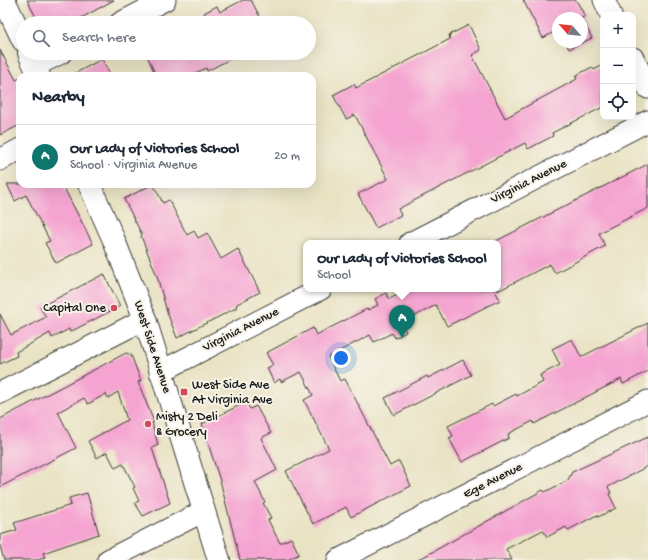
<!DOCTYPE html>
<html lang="en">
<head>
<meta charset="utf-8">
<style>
  :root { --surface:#fff; --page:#f6f6f7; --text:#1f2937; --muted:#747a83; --line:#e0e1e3; --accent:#0f766e }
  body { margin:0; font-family:"Gochi Hand",sans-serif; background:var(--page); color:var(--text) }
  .controls { position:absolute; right:12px; top:12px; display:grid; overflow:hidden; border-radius:8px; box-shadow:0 4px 16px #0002 }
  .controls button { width:36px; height:36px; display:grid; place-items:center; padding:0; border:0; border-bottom:1px solid var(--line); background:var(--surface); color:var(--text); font:20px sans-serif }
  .compass { position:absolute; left:552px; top:12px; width:36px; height:36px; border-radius:50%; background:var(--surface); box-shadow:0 4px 16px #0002; rotate:298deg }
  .you { position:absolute; left:341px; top:358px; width:14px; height:14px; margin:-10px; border:3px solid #fff; border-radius:50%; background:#1a73e8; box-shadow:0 0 0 6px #1a73e833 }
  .badge { display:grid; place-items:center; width:26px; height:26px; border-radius:50%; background:var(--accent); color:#fff; font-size:13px; font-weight:700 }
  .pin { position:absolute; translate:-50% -33px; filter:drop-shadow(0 1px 2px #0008) }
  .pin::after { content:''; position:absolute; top:21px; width:14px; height:12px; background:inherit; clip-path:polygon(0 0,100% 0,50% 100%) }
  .popup { position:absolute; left:303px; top:240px; width:198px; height:52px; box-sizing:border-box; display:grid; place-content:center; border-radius:8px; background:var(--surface); filter:drop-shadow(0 1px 3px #0005); font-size:13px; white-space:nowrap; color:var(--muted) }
  .popup b { font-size:15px; color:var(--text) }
  .popup::after { content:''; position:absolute; left:50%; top:100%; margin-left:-8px; border:8px solid transparent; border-top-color:var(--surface) }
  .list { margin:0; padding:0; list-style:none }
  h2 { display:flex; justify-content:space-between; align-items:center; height:52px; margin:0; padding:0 16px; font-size:17px }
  h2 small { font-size:13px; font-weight:400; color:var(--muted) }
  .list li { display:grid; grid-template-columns:26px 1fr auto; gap:12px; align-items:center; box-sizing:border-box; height:64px; padding:0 16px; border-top:1px solid var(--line) }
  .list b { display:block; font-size:15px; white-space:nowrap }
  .list p { margin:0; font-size:13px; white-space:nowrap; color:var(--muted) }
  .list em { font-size:13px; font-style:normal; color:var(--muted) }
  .icon { flex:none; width:22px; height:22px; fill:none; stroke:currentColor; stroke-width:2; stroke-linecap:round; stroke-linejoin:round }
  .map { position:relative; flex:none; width:648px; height:560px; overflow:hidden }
  .search { position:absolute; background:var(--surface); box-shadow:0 4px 16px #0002; left:16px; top:16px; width:300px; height:44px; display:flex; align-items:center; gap:10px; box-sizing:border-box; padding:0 14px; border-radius:22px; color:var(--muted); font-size:15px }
  .panel { position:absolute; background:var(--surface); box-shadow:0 4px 16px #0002; left:16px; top:72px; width:300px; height:116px; border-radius:12px }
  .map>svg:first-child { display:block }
</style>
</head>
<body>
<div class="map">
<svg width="648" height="560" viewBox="0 0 648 560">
  <rect width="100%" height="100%" fill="#f7f3e8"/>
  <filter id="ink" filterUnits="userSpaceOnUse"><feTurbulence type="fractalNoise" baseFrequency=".025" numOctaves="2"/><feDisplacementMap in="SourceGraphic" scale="8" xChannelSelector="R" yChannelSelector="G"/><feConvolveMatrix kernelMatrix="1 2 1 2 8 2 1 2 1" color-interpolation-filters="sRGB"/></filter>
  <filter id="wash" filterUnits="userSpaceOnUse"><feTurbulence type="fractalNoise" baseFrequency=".012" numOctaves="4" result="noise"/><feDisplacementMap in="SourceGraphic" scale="16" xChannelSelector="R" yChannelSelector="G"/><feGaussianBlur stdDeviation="0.9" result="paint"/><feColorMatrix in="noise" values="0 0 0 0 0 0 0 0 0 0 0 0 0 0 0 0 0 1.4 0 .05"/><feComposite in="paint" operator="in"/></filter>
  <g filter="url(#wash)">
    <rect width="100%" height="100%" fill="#e9e3c4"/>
    <g id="blocks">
      <!-- building -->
      <path fill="#f5a4d1" d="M27,0H114L72,23H39Z
        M243,0H251L260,17L256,19L258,23H199L207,19L204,13L217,6L220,12Z
        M523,0H576L585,16L582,18H558V30L543,38Z
        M582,19L592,38L569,49L565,42H582Z
        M469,25L481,50L472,55L505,118L577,79L575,76L592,67L594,70L603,65V107L552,133L553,136L528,149L525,143L398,209L401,215L376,228L358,194L388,179L355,115L346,119L333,95L354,84L356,88L450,39L449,35Z
        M0,50L16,80L20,78V125L0,135Z
        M146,53H242L207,71L206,68L190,76H156Z
        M102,59L111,76H70Z
        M648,164V208L599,233L605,246L555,273L550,264L498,291V243L494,242Z
        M7,184H62L93,244L56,263L45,243L50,241L26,195L15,201Z
        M153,184L163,203L169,200L187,235L194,231L198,238L207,233L221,259L238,249L260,292L237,304L236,308L177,338L167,312L157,276L141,236L142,235L124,199Z
        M104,274L120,306L70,332L69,329L52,338L50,333L16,352L17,356L0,364V314L11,335L46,317L40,307Z
        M410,289H494L500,300L447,326L436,305L402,323L406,332L395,338L392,333L374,342L370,335L328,357L340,381L345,379L390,466L399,461L411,486L351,517L346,507L313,524L286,471L329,449L304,400L313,395L301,372L281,382L280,379L274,383L267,368L273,365L266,353L313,328L316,335L367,309L368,310L378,305L375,299L386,293L389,299Z
        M648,323V371L623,384L621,379L534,424L533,421L508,434L509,438L462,462L449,438L453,436L448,426L492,404L493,406L516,394L517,396L543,382L540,375L560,365L552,349L572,339L581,357Z
        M126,353L131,355L141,381L138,382L154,422L152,423L158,445L152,448L170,503L143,516L135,503L139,501L133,488L135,487L123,464L115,468L107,452L97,458L88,441L127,420L118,392L108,398L106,394L88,404L84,398L58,412L76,448L0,487V419Z
        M463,360L471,375L394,415L385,398L427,376L428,378Z
        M246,402L250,409L256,406L271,433L261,438L277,470L255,482L265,502L263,503L271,518L268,520L280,543L291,538L299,554L288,560H240L221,484L202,424Z
        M648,437V466L608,487L611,493L609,494L616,508L598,517L597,515L568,530L566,527L547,537L543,530L506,549L512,560H418L527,499L543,490L545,492L568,480L572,472Z
        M87,493L99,534L43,553L45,558L37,560H4L0,546V535L17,530L14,523L71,505L69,498Z"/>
    </g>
  </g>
  <g filter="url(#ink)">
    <use href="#blocks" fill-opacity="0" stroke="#3b3a35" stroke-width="1"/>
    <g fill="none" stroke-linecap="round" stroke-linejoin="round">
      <defs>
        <path id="street" d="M604,0L611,15
          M120,23L165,0
          M633,58L648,88
          M35,66L61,53
          M0,160L20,149
          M410,243L648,121
          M160,372L321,289
          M0,393L145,319
          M108,560L204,511
          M338,560L648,401"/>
        <path id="secondary" d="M4,0L23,40
          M29,53L39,76
          M89,184L113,238L145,319L219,560"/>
      </defs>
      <!-- street casing -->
      <use href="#street" stroke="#3b3a35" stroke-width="23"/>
      <!-- secondary casing -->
      <use href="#secondary" stroke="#3b3a35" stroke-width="24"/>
      <!-- street -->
      <use href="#street" stroke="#fff" stroke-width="21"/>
      <!-- secondary -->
      <use href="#secondary" stroke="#fff" stroke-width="22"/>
    </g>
  </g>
  <!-- markers -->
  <g fill="#d1495b" stroke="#f7f3e8" stroke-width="1.5">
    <circle cx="114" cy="308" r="4"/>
    <rect x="180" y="388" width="8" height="8" rx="2"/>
    <circle cx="148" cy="424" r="4"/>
  </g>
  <g text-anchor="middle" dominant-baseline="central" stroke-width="4" stroke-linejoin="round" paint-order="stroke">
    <!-- street labels -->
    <g font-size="13" fill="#1c1c1c" stroke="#f7f3e8">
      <text transform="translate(529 182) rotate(-27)">Virginia Avenue</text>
      <text transform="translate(241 330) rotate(-27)">Virginia Avenue</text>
      <text transform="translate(152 347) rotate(72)">West Side Avenue</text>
      <text transform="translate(493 481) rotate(-27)">Ege Avenue</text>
    </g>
    <!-- poi labels -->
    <g font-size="13" fill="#1c1c1c" stroke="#f7f3e8" text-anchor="start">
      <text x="106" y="308" text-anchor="end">Capital One</text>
      <text x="192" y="385">West Side Ave<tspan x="192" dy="15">At Virginia Ave</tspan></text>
      <text x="156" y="417">Misty 2 Deli<tspan x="156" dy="15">&amp; Grocery</tspan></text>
    </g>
  </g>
</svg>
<div class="controls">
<button>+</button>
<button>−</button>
<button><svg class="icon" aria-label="locate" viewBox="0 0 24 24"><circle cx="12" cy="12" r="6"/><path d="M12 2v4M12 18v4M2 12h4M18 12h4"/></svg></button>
</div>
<svg class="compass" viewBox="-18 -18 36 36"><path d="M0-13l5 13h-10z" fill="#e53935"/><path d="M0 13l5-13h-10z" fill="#747a83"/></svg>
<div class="you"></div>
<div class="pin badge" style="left:402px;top:338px">A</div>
<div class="popup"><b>Our Lady of Victories School</b>School</div>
<div class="search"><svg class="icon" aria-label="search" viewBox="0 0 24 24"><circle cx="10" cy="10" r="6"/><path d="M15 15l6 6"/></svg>Search here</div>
<section class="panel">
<h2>Nearby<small></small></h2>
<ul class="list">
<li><span class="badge">A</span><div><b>Our Lady of Victories School</b><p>School · Virginia Avenue</p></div><em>20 m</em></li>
</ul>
</section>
</div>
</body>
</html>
